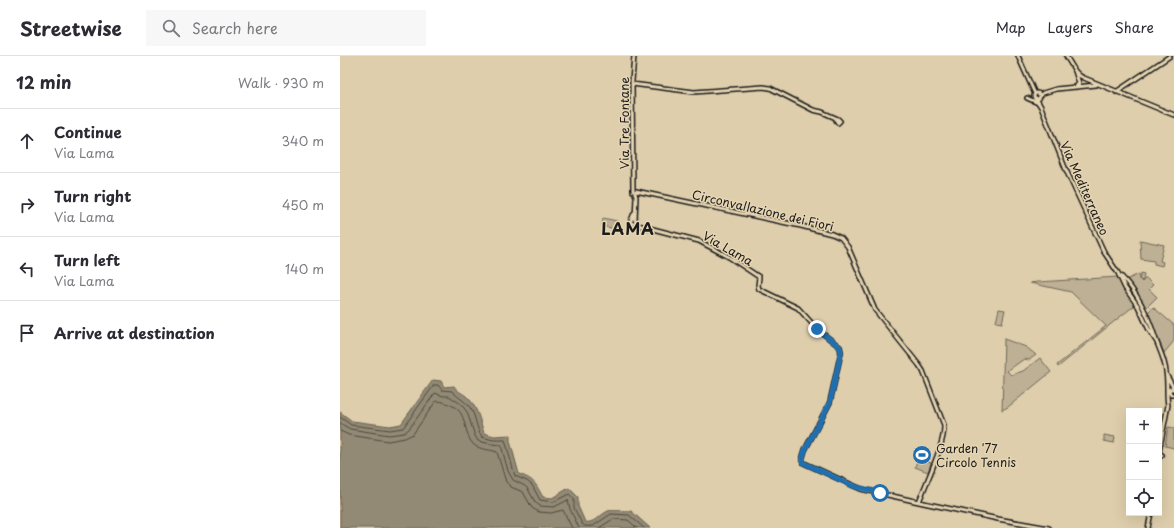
<!DOCTYPE html>
<html lang="en">
<head>
<meta charset="utf-8">
<style>
  :root { --surface:#fff; --page:#f7f7f7; --text:#2b2b33; --muted:#7c7c81; --line:#e1e1e2 }
  body { margin:0; font-family:"Playpen Sans",sans-serif; background:var(--page); color:var(--text) }
  .controls { position:absolute; right:12px; bottom:12px; display:grid; overflow:hidden; border-radius:0px; box-shadow:0 4px 16px #0002 }
  .controls button { width:36px; height:36px; display:grid; place-items:center; padding:0; border:0; border-bottom:1px solid var(--line); background:var(--surface); color:var(--text); font:20px sans-serif }
  .stop { position:absolute; width:12px; height:12px; margin:-9px; border:3px solid #1f6fb2; border-radius:50%; background:#fff }
  .stop.end { background:#1f6fb2; border-color:#fff; box-shadow:0 1px 4px #0008 }
  .list { margin:0; padding:0; list-style:none }
  h2 { display:flex; justify-content:space-between; align-items:center; height:52px; margin:0; padding:0 16px; font-size:17px }
  h2 small { font-size:13px; font-weight:400; color:var(--muted) }
  .list li { display:grid; grid-template-columns:26px 1fr auto; gap:12px; align-items:center; box-sizing:border-box; height:64px; padding:0 16px; border-top:1px solid var(--line) }
  .list b { display:block; font-size:15px; white-space:nowrap }
  .list p { margin:0; font-size:13px; white-space:nowrap; color:var(--muted) }
  .list em { font-size:13px; font-style:normal; color:var(--muted) }
  .icon { flex:none; width:22px; height:22px; fill:none; stroke:currentColor; stroke-width:2; stroke-linecap:round; stroke-linejoin:round }
  .map { position:relative; flex:none; width:834px; height:472px; overflow:hidden }
  header { display:flex; align-items:center; gap:24px; box-sizing:border-box; height:56px; padding:0 20px; background:var(--surface); border-bottom:1px solid var(--line) }
  header strong { font-size:19px }
  nav { display:flex; gap:22px; margin-inline-start:auto; font-size:14px }
  .search { width:280px; height:36px; background:var(--page); display:flex; align-items:center; gap:10px; box-sizing:border-box; padding:0 14px; border-radius:0px; color:var(--muted); font-size:15px }
  main { display:flex }
  aside { flex:1; background:var(--surface) }
  .map>svg:first-child { display:block }
</style>
</head>
<body>
<header>
<strong>Streetwise</strong>
<div class="search"><svg class="icon" aria-label="search" viewBox="0 0 24 24"><circle cx="10" cy="10" r="6"/><path d="M15 15l6 6"/></svg>Search here</div>
<nav><a>Map</a><a>Layers</a><a>Share</a></nav>
</header>
<main>
<aside>
<h2>12 min<small>Walk · 930 m</small></h2>
<ul class="list">
<li><svg class="icon" aria-label="ahead" viewBox="0 0 24 24"><path d="M12 20V5M6 11l6-6 6 6"/></svg><div><b>Continue</b><p>Via Lama</p></div><em>340 m</em></li>
<li><svg class="icon" aria-label="right" viewBox="0 0 24 24"><path d="M7 20v-9h11M14 6l5 5-5 5"/></svg><div><b>Turn right</b><p>Via Lama</p></div><em>450 m</em></li>
<li><svg class="icon" aria-label="left" viewBox="0 0 24 24"><path d="M17 20v-9H6M10 6l-5 5 5 5"/></svg><div><b>Turn left</b><p>Via Lama</p></div><em>140 m</em></li>
<li><svg class="icon" aria-label="arrive" viewBox="0 0 24 24"><path d="M6 21V4h12l-3 4 3 4H6"/></svg><div><b>Arrive at destination</b></div></li>
</ul>
</aside>
<div class="map">
<svg width="834" height="472" viewBox="0 0 834 472">
  <rect width="100%" height="100%" fill="#deceac"/>
  <filter id="ink" filterUnits="userSpaceOnUse"><feTurbulence type="fractalNoise" baseFrequency=".025" numOctaves="2"/><feDisplacementMap in="SourceGraphic" scale="8" xChannelSelector="R" yChannelSelector="G"/><feConvolveMatrix kernelMatrix="1 2 1 2 8 2 1 2 1" color-interpolation-filters="sRGB"/></filter>
  <g filter="url(#ink)">
    <!-- green -->
    <path fill="#beb095" stroke="#6d6658" d="M263,162L277,165L275,173L262,170Z
      M800,184L824,189L820,205L823,206L822,210L814,208V205L801,203Z
      M801,217L804,218L803,225L800,224L802,226L806,222L813,229L809,233L817,241L807,251L804,250L787,226L788,223L799,218V224Z
      M778,221L795,248L794,250L776,264L718,311L717,309L766,270L731,236L690,227L698,226Z
      M813,251L834,269V285L824,297L808,258V256Z
      M659,253L665,254L662,267L656,266Z
      M664,283L686,291L696,299L689,304L684,303L667,315L671,319L683,315L700,302L711,316L668,351L662,354Z
      M828,371L834,372V392L825,390Z
      M764,379L775,381L774,387L764,385Z
      M578,402L591,407L588,416L575,411Z"/>
    <!-- water -->
    <path fill="#938a74" stroke="#635e51" d="M93,324L101,325L104,331L114,330C118,336 121,336 126,340C137,349 140,365 144,377L154,380L170,379V385L179,418C195,424 195,427 203,441L212,442L229,432L238,441V450L245,466C253,468 260,459 268,455C274,453 285,455 291,455L310,472H0V356L12,365L50,370L61,368Z"/>
    <g fill="none" stroke-linecap="round" stroke-linejoin="round">
      <!-- shore -->
      <path stroke="#4c483f" stroke-width="1" d="M0,361L11,369L50,374L63,372L94,329H98L102,334L112,335C118,342 126,345 131,353C136,361 136,372 142,381L153,384H165L175,420L187,425L192,429L200,444L213,446L229,438L234,443V452L242,468L245,470H253L271,458L289,459L304,472
        M0,367L10,373L49,379L64,377L69,373L95,337L103,340H109L121,348L127,356L135,380L138,385L151,388L161,389L168,415L173,424L185,430L188,433L195,446L200,450L214,451L228,444L230,453L239,472
        M0,375L9,379L48,385L65,382L73,378L96,345C102,345 107,347 113,350C128,358 123,377 133,388C139,394 149,393 157,396L166,426L171,431L183,436L192,452L199,456L211,457L223,454L232,472
        M259,472L273,463L288,464L297,472"/>
      <defs>
        <path id="secondary" d="M678,0L695,38
          M726,0L735,15L739,27L736,31
          M735,15L740,20L744,22L834,59
          M292,28L354,36L423,31L430,32L473,54L482,56L498,63
          M776,36L830,0
          M694 40a3 3 0 1 1 6 0a3 3 0 1 1-6 0Z
          M700,40L703,37L716,33L756,29
          M687,42L698,47
          M696,42L701,51L726,114L764,196L778,217L785,232L798,250L809,274L816,285
          M498,63L500,65L498,67L496,64Z
          M293,135L292,25L294,0
          M296,135L461,170L492,178L501,182L508,191L535,254L579,309L583,315L604,369C605,388 586,426 579,446L658,463L709,472
          M295,137L296,141L295,164L298,169
          M294,157L290,167L359,185L389,201L419,221L418,230L419,233L458,252L477,273L500,291L501,296L490,346L465,394L462,404L464,407L521,433L579,446
          M781,220C798,237 809,261 816,284C820,295 825,304 826,316C828,327 826,339 828,349
          M827,320L834,333
          M834,333H830L829,335L831,339H834
          M819,396L828,349
          M819,397L822,399L819,402
          M808,472L811,457"/>
      </defs>
      <!-- secondary casing -->
      <use href="#secondary" stroke="#1c1c1c" stroke-width="6"/>
      <!-- secondary -->
      <use href="#secondary" stroke="#e6d5b2" stroke-width="3"/>
    </g>
  </g>
  <g fill="none" stroke-linecap="round" stroke-linejoin="round" filter="url(#ink)">
    <!-- route -->
    <path stroke="#1f6fb2" stroke-width="5" d="M477,273L500,291L501,296L490,346L465,394L462,404L464,407L513,430L540,437"/>
  </g>
  <!-- icons -->
  <defs>
    <symbol id="stadium-disc" viewBox="-11 -11 22 22"><circle r="9.5" fill="#1f6fb2" stroke="#e6d5b2"/><path d="M0-5a6.5 5 0 1 0 0 10a6.5 5 0 1 0 0-10ZM-3.5-1.8h7v3.6h-7Z" fill="#fff"/></symbol>
  </defs>
  <g fill-rule="evenodd">
    <use href="#stadium-disc" x="571" y="388" width="22" height="22"/>
  </g>
  <g text-anchor="middle" dominant-baseline="central" stroke-width="3" stroke-linejoin="round" paint-order="stroke">
    <!-- street labels -->
    <g font-size="12" fill="#1c1c1c" stroke="#e6d5b2">
      <text transform="translate(284 67) rotate(-90)">Via Tre Fontane</text>
      <text transform="translate(745 132) rotate(66)">Via Mediterraneo</text>
      <text transform="translate(423 154) rotate(13)">Circonvallazione dei Fiori</text>
      <text transform="translate(388 192) rotate(30)">Via Lama</text>
    </g>
    <!-- poi labels -->
    <g font-size="12" fill="#1c1c1c" stroke="#e6d5b2" text-anchor="start">
      <text x="596" y="392">Garden '77<tspan x="596" dy="14">Circolo Tennis</tspan></text>
    </g>
    <!-- district labels -->
    <g font-size="16" font-weight="bold" letter-spacing="1" fill="#1c1c1c" stroke="#e6d5b2">
      <text x="288" y="172">LAMA</text>
    </g>
  </g>
</svg>
<div class="controls">
<button>+</button>
<button>−</button>
<button><svg class="icon" aria-label="locate" viewBox="0 0 24 24"><circle cx="12" cy="12" r="6"/><path d="M12 2v4M12 18v4M2 12h4M18 12h4"/></svg></button>
</div>
<div class="stop" style="left:540px;top:437px"></div>
<div class="stop end" style="left:477px;top:273px"></div>
</div>
</main>
</body>
</html>
